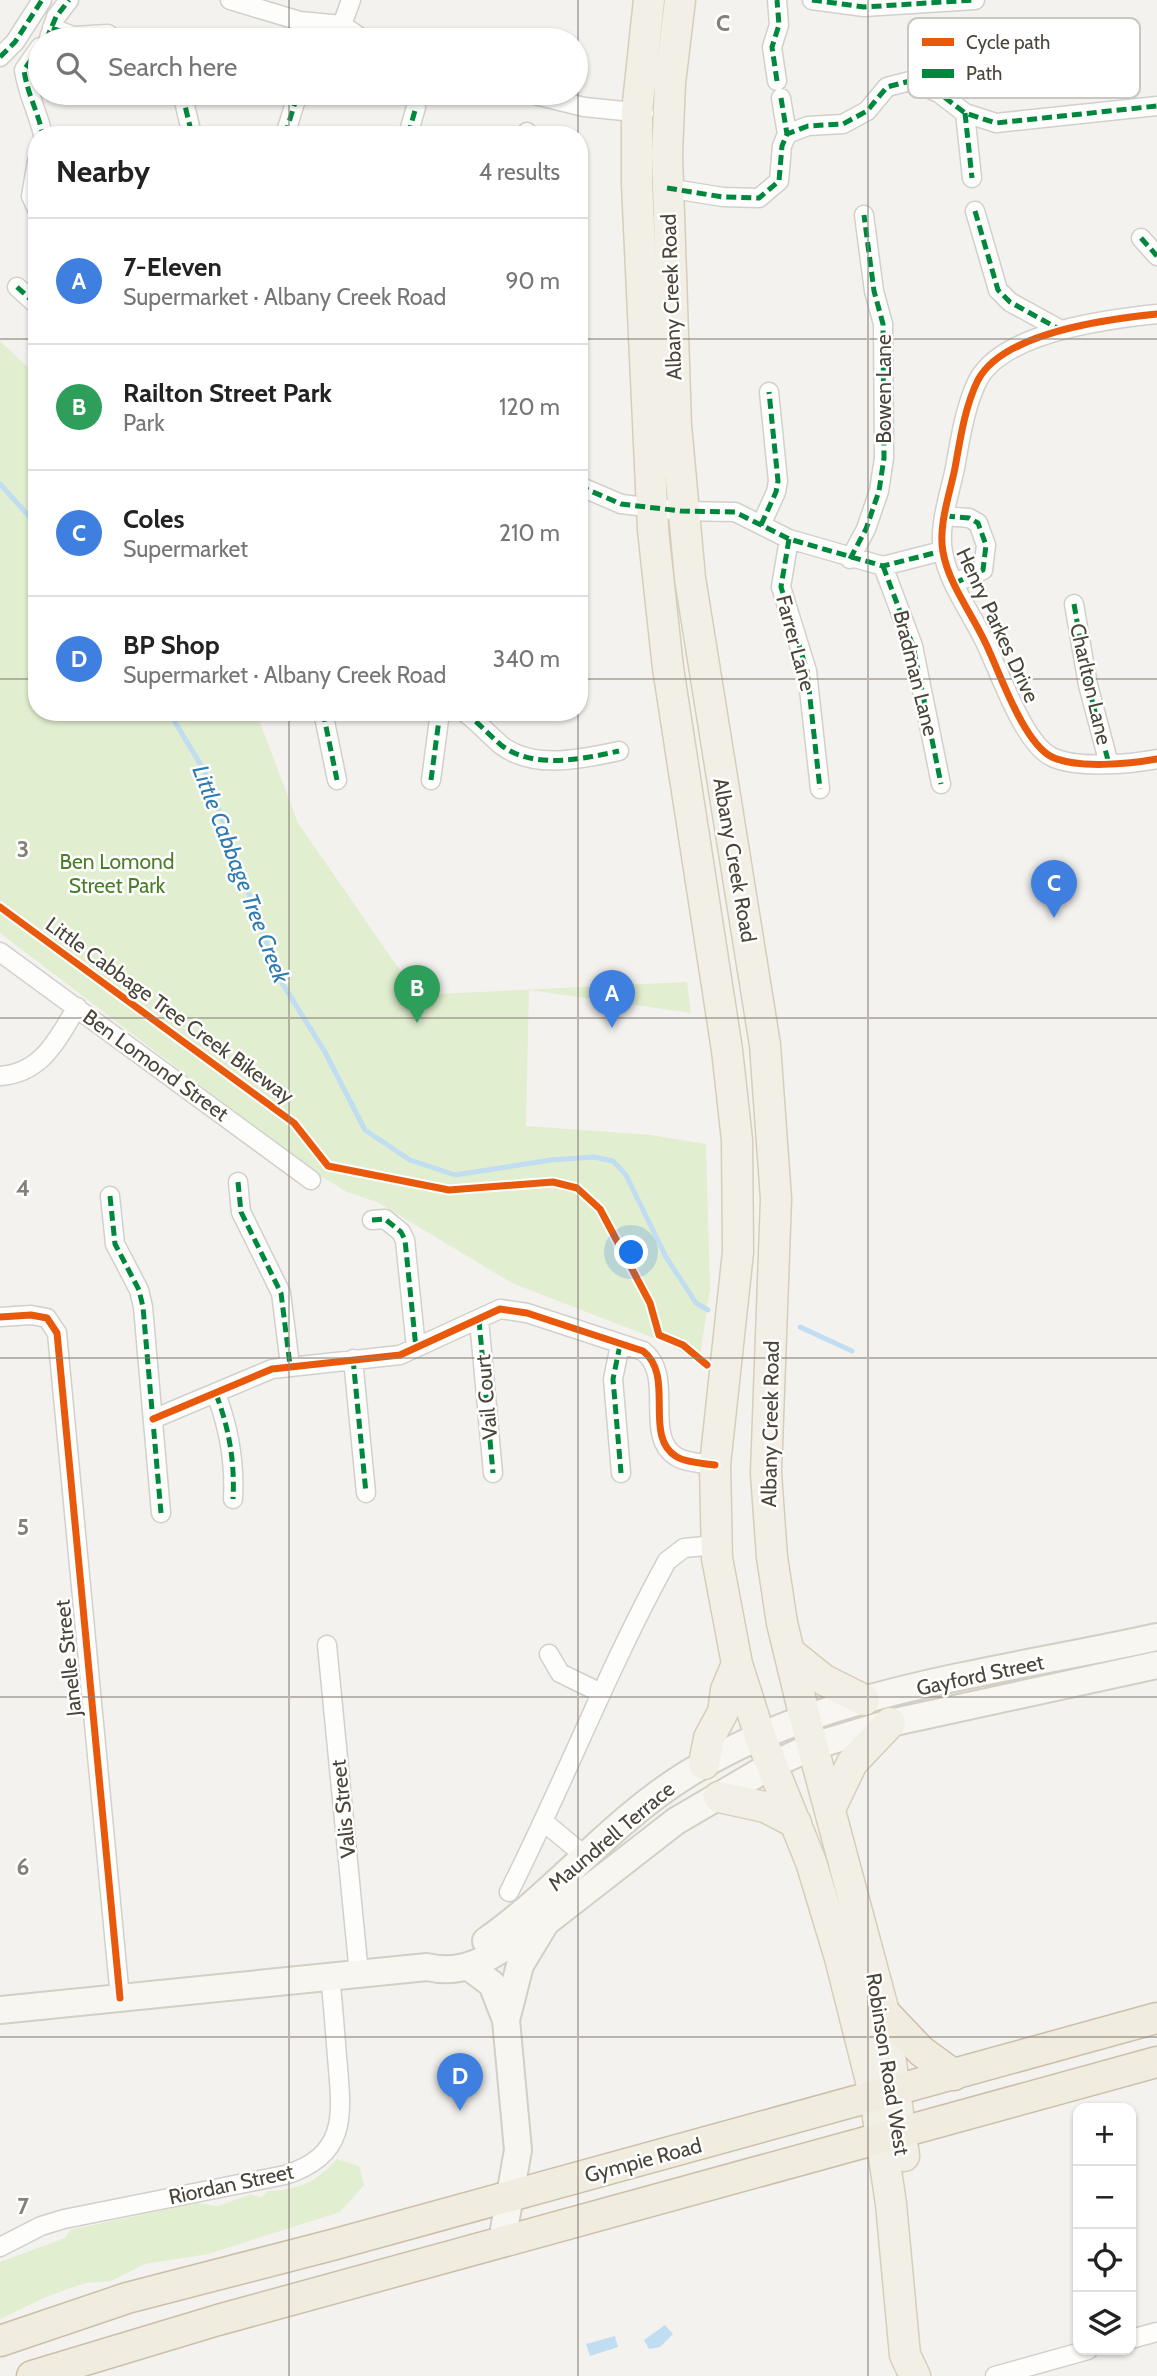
<!DOCTYPE html>
<html lang="en">
<head>
<meta charset="utf-8">
<style>
  :root { --surface:#fff; --page:#f2f2f2; --text:#222; --muted:#767676; --line:#e0e0e0; --accent:#1a73e8 }
  body { margin:0; font-family:Cabin,sans-serif; background:var(--page); color:var(--text) }
  .controls { position:absolute; right:21px; bottom:21px; display:grid; overflow:hidden; border-radius:14px; box-shadow:0 2px 5px #0004 }
  .controls button { width:63px; height:63px; display:grid; place-items:center; padding:0; border:0; border-bottom:2px solid var(--line); background:var(--surface); color:var(--text); font:35px sans-serif }
  .you { position:absolute; left:632px; top:1253px; width:24px; height:24px; margin:-18px; border:5px solid #fff; border-radius:50%; background:#1a73e8; box-shadow:0 0 0 10px #1a73e833 }
  .badge { display:grid; place-items:center; width:46px; height:46px; border-radius:50%; background:var(--accent); color:#fff; font-size:23px; font-weight:700 }
  .pin { position:absolute; translate:-50% -58px; filter:drop-shadow(0 2px 4px #0008) }
  .pin::after { content:''; position:absolute; top:37px; width:24px; height:21px; background:inherit; clip-path:polygon(0 0,100% 0,50% 100%) }
  .list { margin:0; padding:0; list-style:none }
  h2 { display:flex; justify-content:space-between; align-items:center; height:91px; margin:0; padding:0 28px; font-size:30px }
  h2 small { font-size:23px; font-weight:400; color:var(--muted) }
  .list li { display:grid; grid-template-columns:46px 1fr auto; gap:21px; align-items:center; box-sizing:border-box; height:126px; padding:0 28px; border-top:2px solid var(--line) }
  .list b { display:block; font-size:26px; white-space:nowrap }
  .list p { margin:0; font-size:23px; white-space:nowrap; color:var(--muted) }
  .list em { font-size:23px; font-style:normal; color:var(--muted) }
  .icon { flex:none; width:38px; height:38px; fill:none; stroke:currentColor; stroke-width:2; stroke-linecap:round; stroke-linejoin:round }
  .map { position:relative; flex:none; width:1157px; height:2376px; overflow:hidden }
  .search { position:absolute; background:var(--surface); box-shadow:0 2px 5px #0004; left:28px; top:28px; width:560px; height:77px; display:flex; align-items:center; gap:18px; box-sizing:border-box; padding:0 24px; border-radius:38px; color:var(--muted); font-size:26px }
  .panel { position:absolute; background:var(--surface); box-shadow:0 2px 5px #0004; left:28px; top:126px; width:560px; height:595px; border-radius:28px }
  .map>svg:first-child { display:block }
</style>
</head>
<body>
<div class="map">
<svg width="1157" height="2376" viewBox="0 0 1157 2376">
  <rect width="100%" height="100%" fill="#f4f2ee"/>
  <!-- green -->
  <path fill="#e1eecf" d="M0,341L37,376V712H256L298,823L417,995L687,982L691,1013L529,990L526,1126L651,1135L706,1144L710,1289L699,1362L664,1342L512,1283L377,1202L347,1192L311,1170L0,933Z
    M337,2159L359,2166L364,2185L340,2212L208,2254L145,2264L111,2281L85,2283L48,2296L0,2319V2262L65,2238L70,2230L196,2203L218,2206L249,2195L262,2197L268,2191C299,2190 316,2182 337,2159Z"/>
  <!-- water -->
  <path fill="#c0ddf1" d="M665,2325L673,2334L660,2347L649,2349L644,2340Z
    M615,2336L618,2347L590,2356L586,2344Z"/>
  <g fill="none" stroke-linecap="round" stroke-linejoin="round">
    <!-- stream -->
    <path stroke="#c0ddf1" stroke-width="5" d="M0,484L37,525
      M169,712L205,772L279,978L325,1052L365,1130L410,1160L455,1175L551,1160L594,1157L613,1161L626,1175L666,1257L696,1303L708,1310
      M800,1327L852,1351"/>
    <defs>
      <path id="minor" d="M230,0L300,21L342,25L364,40
        M812,0L864,7L975,0
        M342,25L351,0
        M52,28L73,36L108,34
        M49,38L56,17L69,0
        M40,47L24,70C27,93 38,112 43,135
        M0,57L15,42L42,0
        M777,81L772,47L779,25L777,0
        M182,93L192,135
        M527,93L584,107L644,113
        M781,98L787,134
        M965,113L972,178
        M285,135L298,93
        M408,135L416,107
        M526,135L527,132
        M37,161L31,196L37,209
        M667,188L723,197L759,198L779,181L782,146L787,134L808,126L843,124L867,111L887,87L910,81L939,93L965,113L996,123L1157,106
        M975,211L998,290L1010,302L1059,329
        M1141,238L1157,256
        M17,287L37,305
        M1157,314C1108,319 1004,332 978,380C965,406 960,440 955,468C950,493 938,526 943,552C949,587 977,620 990,653C1002,679 1025,744 1052,757C1077,769 1130,764 1157,759
        M579,486L621,504L681,511L735,512L789,539L883,566L942,551
        M945,516L969,518L978,523L986,545L983,570L955,583
        M761,525L776,492L778,481L769,392
        M789,539L781,587L807,671L820,789
        M850,559L866,529L879,491L884,458L883,324L874,291L864,215
        M883,566L913,646L941,784
        M1074,604L1088,685L1109,764
        M323,712L337,780
        M464,712C478,722 488,734 501,745C533,770 583,759 619,751
        M431,780L440,712
        M0,952L311,1180
        M0,1076C42,1073 57,1040 77,1007
        M238,1182L241,1212L281,1293L290,1365
        M110,1196L115,1244L139,1290L143,1307L161,1513
        M372,1220L385,1219L401,1232L405,1240L416,1348
        M0,1317L31,1315L47,1318L57,1333L120,1998
        M479,1320L493,1473
        M620,1345L613,1379L621,1473
        M353,1359L366,1493
        M216,1394C229,1428 235,1462 233,1499
        M153,1419L272,1369L400,1355L500,1309L527,1313L643,1351C676,1376 642,1437 677,1457C687,1463 703,1463 715,1465
        M327,1645L359,1974
        M549,1654L560,1673L601,1693
        M544,1822L585,1856
        M509,1892C564,1783 608,1668 667,1561L684,1548L716,1545
        M0,2247L41,2226L64,2219L285,2175C349,2155 342,2114 337,2057C335,2031 333,2003 330,1977
        M1131,2339L1157,2332
        M995,2376L1088,2350"/>
      <path id="secondary" d="M486,1941C557,1891 612,1821 686,1775C823,1689 1001,1672 1157,1637
        M469,1967L492,1984L506,2020L518,2150L502,2241
        M0,2010L427,1967C477,1979 504,1942 545,1923L676,1821L772,1765L813,1746L890,1723L1157,1665
        M506,2020L520,1965L543,1927"/>
      <path id="primary" d="M649,0L637,112V184L653,530L668,668L727,1050L737,1140L738,1252L715,1465L717,1558L737,1664L760,1736L811,1862L840,1958L875,2097L891,2204L905,2355L915,2376
        M680,0L670,83L667,154L676,425L690,578L765,1045L776,1199L766,1473L772,1557L782,1623L805,1718L884,2012L904,2156
        M789,1652L824,1680L864,1700
        M704,1764L709,1738L723,1712L726,1690L737,1664
        M719,1797L765,1807L796,1823
        M831,1807L852,1763L890,1723"/>
      <path id="trunk" d="M884,2012L921,2051L954,2075
        M0,2341L127,2298L332,2245L1157,2018
        M32,2376L218,2320L1157,2062"/>
    </defs>
    <!-- minor casing -->
    <use href="#minor" stroke="#d2d0cb" stroke-width="21"/>
    <!-- secondary casing -->
    <use href="#secondary" stroke="#d3cfc5" stroke-width="30"/>
    <!-- primary casing -->
    <use href="#primary" stroke="#d6cebb" stroke-width="33"/>
    <!-- trunk casing -->
    <use href="#trunk" stroke="#ccbfa9" stroke-width="33"/>
    <!-- minor -->
    <use href="#minor" stroke="#fdfdfc" stroke-width="18"/>
    <!-- secondary -->
    <use href="#secondary" stroke="#f7f6f1" stroke-width="26"/>
    <!-- primary -->
    <use href="#primary" stroke="#f2efe6" stroke-width="30"/>
    <!-- trunk -->
    <use href="#trunk" stroke="#f0ece0" stroke-width="30"/>
    <!-- quiet -->
    <path stroke="#00873e" stroke-width="5" stroke-dasharray="10 5" stroke-linecap="butt" d="M812,0L864,7L975,0
      M52,28L73,36L108,34
      M46,40L56,17L69,0
      M40,47L24,70C27,93 38,112 43,135
      M0,57L15,42L42,0
      M777,81L772,47L779,25L777,0
      M182,93L192,135
      M781,98L787,134
      M965,113L972,178
      M285,135L298,93
      M408,135L416,107
      M526,135L527,132
      M37,161L31,196L37,209
      M667,188L723,197L759,198L779,181L782,146L787,134L808,126L843,124L867,111L887,87L910,81L939,93L965,113L996,123L1157,106
      M975,211L998,290L1010,302L1059,329
      M1141,238L1157,256
      M17,287L37,305
      M579,486L621,504L681,511L735,512L789,539L883,566L942,551
      M945,516L969,518L978,523L986,545L983,570L955,583
      M761,525L776,492L778,481L769,392
      M789,539L781,587L807,671L820,789
      M850,559L866,529L879,491L884,458L883,324L874,291L864,215
      M883,566L913,646L941,784
      M1074,604L1088,685L1109,764
      M323,712L337,780
      M464,712C478,722 488,734 501,745C533,770 583,759 619,751
      M431,780L440,712
      M238,1182L241,1212L281,1293L290,1365
      M110,1196L115,1244L139,1290L143,1307L161,1513
      M372,1220L385,1219L401,1232L405,1240L416,1348
      M479,1320L493,1473
      M620,1345L613,1379L621,1473
      M353,1359L366,1493
      M216,1394C229,1428 235,1462 233,1499"/>
    <defs>
      <path id="cycleway" d="M1157,314C1108,319 1004,332 978,380C965,406 960,440 955,468C950,493 938,526 943,552C949,587 977,620 990,653C1002,679 1025,744 1052,757C1077,769 1130,764 1157,759
        M0,907L294,1123L328,1166L449,1190L553,1182L577,1188L600,1209L650,1303L659,1335L683,1345L707,1365
        M0,1317L31,1315L47,1318L57,1333L120,1998
        M153,1419L272,1369L400,1355L500,1309L527,1313L643,1351C676,1376 642,1437 677,1457C687,1463 703,1463 715,1465"/>
    </defs>
    <!-- cycleway casing -->
    <use href="#cycleway" stroke="#fff" stroke-width="11"/>
    <!-- cycleway -->
    <use href="#cycleway" stroke="#e8590c" stroke-width="7"/>
  </g>
  <!-- grid -->
  <path fill="none" stroke="#868178" stroke-width="2" stroke-opacity="0.55" d="M289,0V40M578,0V135M868,0V2376M289,93V135M0,339H37M579,339H1157M0,679H37M579,679H1157M289,712V2376M578,712V2376M0,1018H1157M0,1358H1157M0,1697H1157M0,2037H1157"/>
  <g text-anchor="middle" dominant-baseline="central" stroke-width="5" stroke-linejoin="round" paint-order="stroke">
    <!-- street labels -->
    <g font-size="21" fill="#4b4439" stroke="#fff">
      <text transform="translate(671 297) rotate(-92)">Albany Creek Road</text>
      <text transform="translate(883 389) rotate(-90)">Bowen Lane</text>
      <text transform="translate(998 625) rotate(65)">Henry Parkes Drive</text>
      <text transform="translate(796 643) rotate(75)">Farrer Lane</text>
      <text transform="translate(916 673) rotate(76)">Bradman Lane</text>
      <text transform="translate(1091 684) rotate(77)">Charlton Lane</text>
      <text transform="translate(735 860) rotate(80)">Albany Creek Road</text>
      <text transform="translate(170 1010) rotate(36)">Little Cabbage Tree Creek Bikeway</text>
      <text transform="translate(156 1065) rotate(36)">Ben Lomond Street</text>
      <text transform="translate(486 1397) rotate(-95)">Vail Court</text>
      <text transform="translate(770 1424) rotate(-89)">Albany Creek Road</text>
      <text transform="translate(68 1658) rotate(-96)">Janelle Street</text>
      <text transform="translate(980 1675) rotate(-12)">Gayford Street</text>
      <text transform="translate(343 1809) rotate(-96)">Valis Street</text>
      <text transform="translate(611 1836) rotate(-40)">Maundrell Terrace</text>
      <text transform="translate(888 2064) rotate(81)">Robinson Road West</text>
      <text transform="translate(643 2160) rotate(-15)">Gympie Road</text>
      <text transform="translate(231 2184) rotate(-12)">Riordan Street</text>
    </g>
    <!-- park labels -->
    <g font-size="21" fill="#4a7f2a" stroke="#fff">
      <text x="117" y="861">Ben Lomond<tspan x="117" dy="24">Street Park</tspan></text>
    </g>
    <!-- water labels -->
    <g font-size="23" font-style="italic" fill="#2e7ab2" stroke="#fff">
      <text transform="translate(241 874) rotate(69)">Little Cabbage Tree Creek</text>
    </g>
  </g>
  <!-- legend -->
  <rect x="908" y="18" width="232" height="80" rx="10" fill="#fff" stroke="#c9c7c4" stroke-width="2"/>
  <rect x="922" y="38" width="32" height="8" fill="#e8590c"/>
  <rect x="922" y="69" width="32" height="9" fill="#00873e"/>
  <g font-size="19" fill="#4b4439">
    <text x="966" y="49">Cycle path</text>
    <text x="966" y="80">Path</text>
  </g>
  <g font-size="23" text-anchor="middle" font-weight="bold" fill="#868178" stroke="#fff" stroke-width="5" stroke-linejoin="round" paint-order="stroke">
    <text x="723" y="31">C</text>
    <text x="23" y="857">3</text>
    <text x="23" y="1196">4</text>
    <text x="23" y="1535">5</text>
    <text x="23" y="1875">6</text>
    <text x="23" y="2214">7</text>
  </g>
</svg>
<div class="controls">
<button>+</button>
<button>−</button>
<button><svg class="icon" aria-label="locate" viewBox="0 0 24 24"><circle cx="12" cy="12" r="6"/><path d="M12 2v4M12 18v4M2 12h4M18 12h4"/></svg></button>
<button><svg class="icon" aria-label="layers" viewBox="0 0 24 24"><path d="M12 4l9 5-9 5-9-5zM3 14l9 5 9-5"/></svg></button>
</div>
<div class="you"></div>
<div class="pin badge" style="left:612px;top:1028px;background:#3f7fe0">A</div>
<div class="pin badge" style="left:417px;top:1023px;background:#2e9e5b">B</div>
<div class="pin badge" style="left:1054px;top:918px;background:#3f7fe0">C</div>
<div class="pin badge" style="left:460px;top:2111px;background:#3f7fe0">D</div>
<div class="search"><svg class="icon" aria-label="search" viewBox="0 0 24 24"><circle cx="10" cy="10" r="6"/><path d="M15 15l6 6"/></svg>Search here</div>
<section class="panel">
<h2>Nearby<small>4 results</small></h2>
<ul class="list">
<li><span class="badge" style="background:#3f7fe0">A</span><div><b>7-Eleven</b><p>Supermarket · Albany Creek Road</p></div><em>90 m</em></li>
<li><span class="badge" style="background:#2e9e5b">B</span><div><b>Railton Street Park</b><p>Park</p></div><em>120 m</em></li>
<li><span class="badge" style="background:#3f7fe0">C</span><div><b>Coles</b><p>Supermarket</p></div><em>210 m</em></li>
<li><span class="badge" style="background:#3f7fe0">D</span><div><b>BP Shop</b><p>Supermarket · Albany Creek Road</p></div><em>340 m</em></li>
</ul>
</section>
</div>
</body>
</html>
